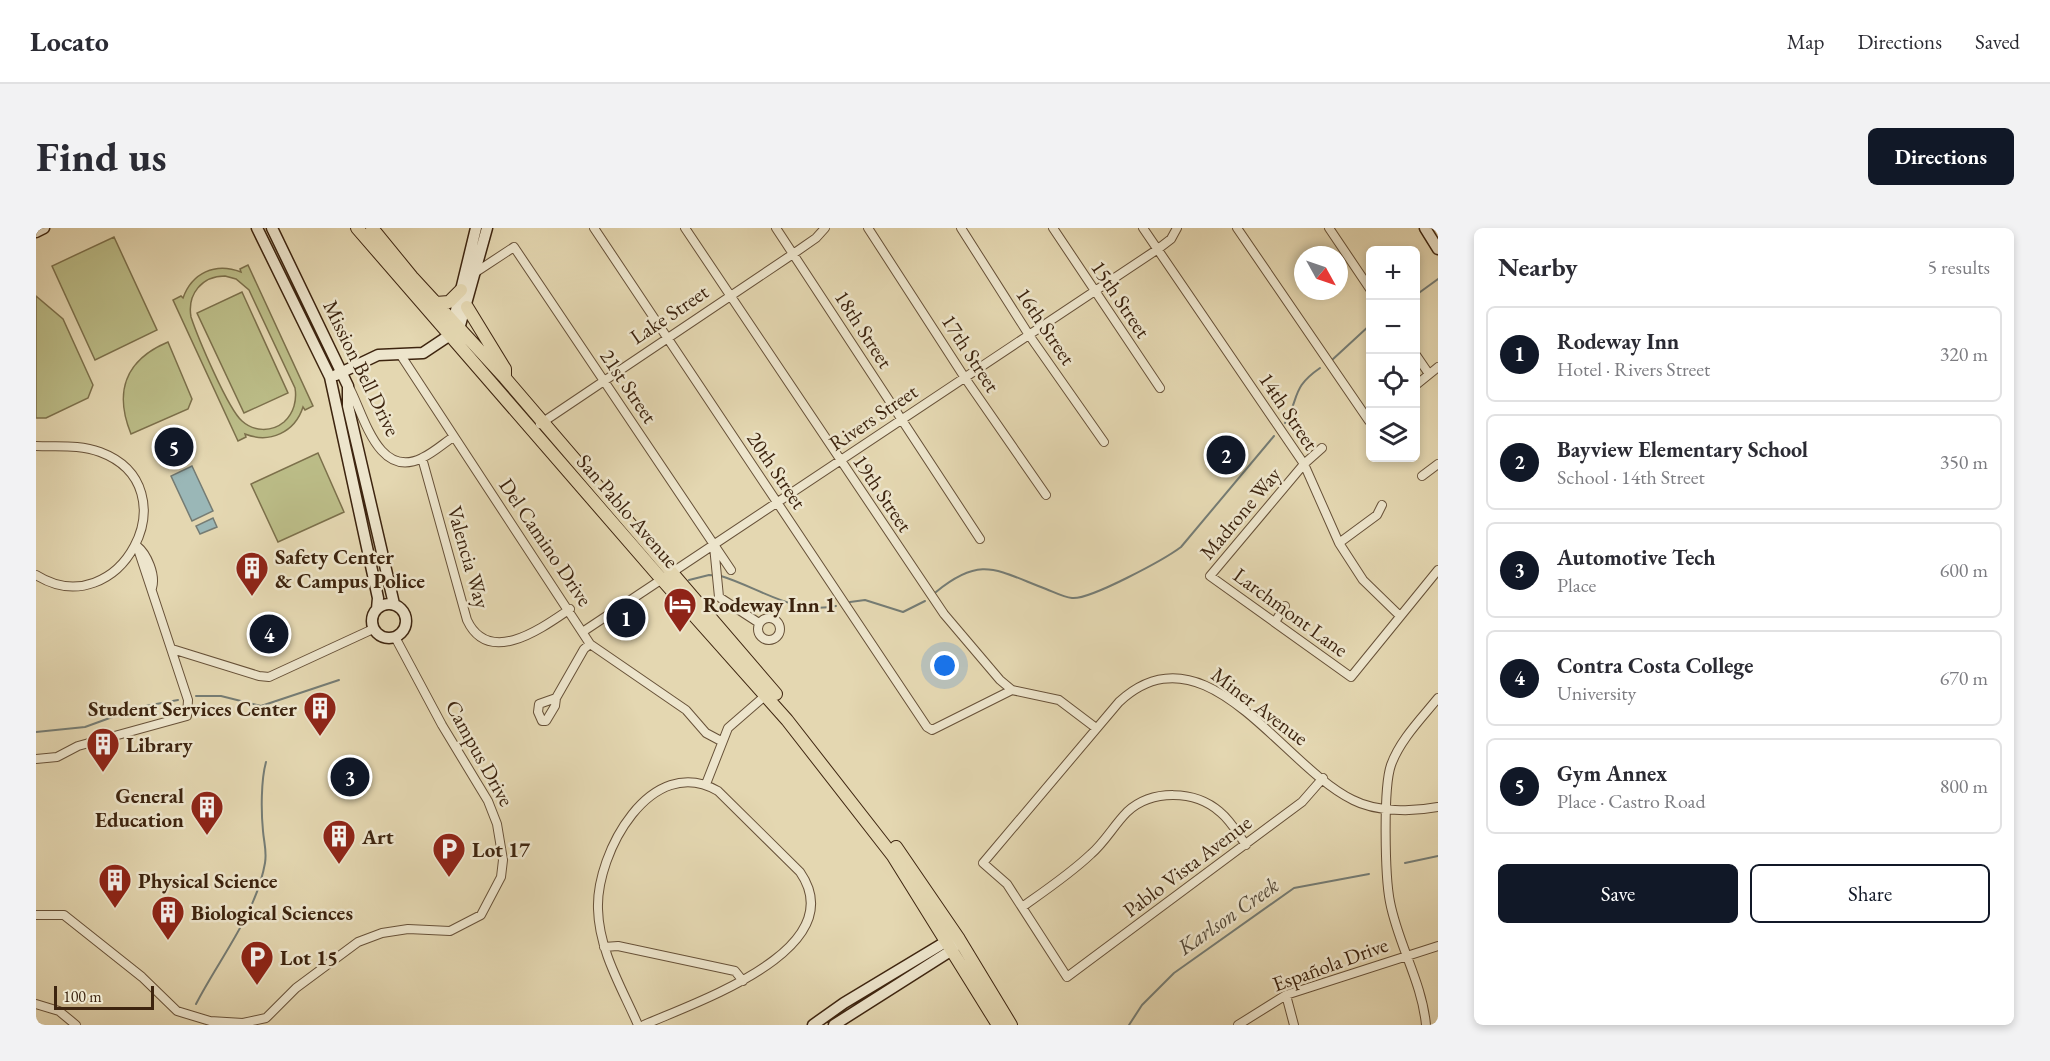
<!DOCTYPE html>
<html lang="en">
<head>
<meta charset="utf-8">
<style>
  :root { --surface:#fff; --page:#f2f2f3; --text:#2b2b33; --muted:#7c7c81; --line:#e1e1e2; --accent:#111827 }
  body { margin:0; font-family:"EB Garamond",serif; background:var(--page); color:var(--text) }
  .controls { position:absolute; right:18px; top:18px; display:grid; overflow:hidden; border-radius:9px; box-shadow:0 3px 9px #0003 }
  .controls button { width:54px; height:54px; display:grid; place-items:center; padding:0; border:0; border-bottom:2px solid var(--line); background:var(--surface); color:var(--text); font:30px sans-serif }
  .compass { position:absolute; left:1258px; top:18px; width:54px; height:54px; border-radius:50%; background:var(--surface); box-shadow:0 3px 9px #0003; rotate:130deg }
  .scale { position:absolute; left:18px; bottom:15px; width:100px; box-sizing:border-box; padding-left:6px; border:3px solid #3d240f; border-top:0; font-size:16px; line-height:21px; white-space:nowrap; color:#3d240f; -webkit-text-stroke:4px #ede5cc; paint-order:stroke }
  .you { position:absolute; left:909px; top:438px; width:21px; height:21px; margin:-15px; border:4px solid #fff; border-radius:50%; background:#1a73e8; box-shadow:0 0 0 9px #1a73e833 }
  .badge { display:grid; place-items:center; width:39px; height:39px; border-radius:50%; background:var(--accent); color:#fff; font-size:20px; font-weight:700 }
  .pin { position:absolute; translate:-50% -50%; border:3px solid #fff; box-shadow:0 2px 6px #0006 }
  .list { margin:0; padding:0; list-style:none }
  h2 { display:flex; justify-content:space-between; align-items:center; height:78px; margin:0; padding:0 24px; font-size:26px }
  h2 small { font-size:20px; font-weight:400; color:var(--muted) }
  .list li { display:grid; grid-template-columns:39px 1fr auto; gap:18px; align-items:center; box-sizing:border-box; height:96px; margin:0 12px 12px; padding:0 12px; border:2px solid var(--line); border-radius:9px }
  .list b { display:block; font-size:22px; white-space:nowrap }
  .list p { margin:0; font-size:20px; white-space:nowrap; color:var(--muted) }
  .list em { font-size:20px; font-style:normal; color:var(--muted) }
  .actions { display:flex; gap:12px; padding:18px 24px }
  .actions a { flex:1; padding:14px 0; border:2px solid var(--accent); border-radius:9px; text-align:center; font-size:21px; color:var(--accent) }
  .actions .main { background:var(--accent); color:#fff }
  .icon { flex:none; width:33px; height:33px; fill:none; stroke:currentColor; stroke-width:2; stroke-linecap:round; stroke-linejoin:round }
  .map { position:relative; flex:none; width:1402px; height:797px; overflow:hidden; border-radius:9px }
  header { display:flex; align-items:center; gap:36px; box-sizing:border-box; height:84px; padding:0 30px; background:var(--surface); border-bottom:2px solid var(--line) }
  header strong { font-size:28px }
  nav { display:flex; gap:33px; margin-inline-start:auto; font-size:21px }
  .intro { display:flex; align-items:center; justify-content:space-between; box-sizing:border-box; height:144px; padding:0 36px }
  h1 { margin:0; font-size:42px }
  .button { padding:15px 27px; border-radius:9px; background:var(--accent); color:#fff; font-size:21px; font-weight:700 }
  main { display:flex; gap:36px; padding:0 36px }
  aside { flex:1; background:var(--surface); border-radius:9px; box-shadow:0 3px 9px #0003 }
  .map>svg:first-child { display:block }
</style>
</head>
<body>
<header>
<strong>Locato</strong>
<nav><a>Map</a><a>Directions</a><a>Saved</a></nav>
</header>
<div class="intro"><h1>Find us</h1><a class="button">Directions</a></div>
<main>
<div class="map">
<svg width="1402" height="797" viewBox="0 0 1402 797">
  <rect width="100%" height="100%" fill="#e4d7b1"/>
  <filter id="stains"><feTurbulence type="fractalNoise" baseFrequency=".00333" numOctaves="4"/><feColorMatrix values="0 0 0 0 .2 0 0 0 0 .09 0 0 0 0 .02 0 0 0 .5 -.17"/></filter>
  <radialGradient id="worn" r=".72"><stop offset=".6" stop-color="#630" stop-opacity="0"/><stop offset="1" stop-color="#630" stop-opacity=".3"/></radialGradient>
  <!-- green -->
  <path fill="#bbbc87" stroke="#7c704b" stroke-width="1.5" fill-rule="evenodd" d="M78,9L121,102L59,132L16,38Z
    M212,37L277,178L269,182L267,179C259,204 234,216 209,206L210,209L202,213L137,72L145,68L147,70C156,45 179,34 205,44L204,41ZM189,48L200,51L213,62L259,160C261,172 258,185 248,194C236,204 218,204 206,193C192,181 162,110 155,89C151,66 166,48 189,48Z
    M206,64L252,165L208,185L161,85Z
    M0,68L27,91L57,157L52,170L10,190H0Z
    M132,114L156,171L152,181L95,206C78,164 89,132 132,114Z
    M282,225L308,284L242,314L215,256Z"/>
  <!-- water -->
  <path fill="#9ab7b7" stroke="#757c74" stroke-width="1.5" d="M156,238L177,283L156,293L135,248Z
    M177,290L181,299L164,306L160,298Z"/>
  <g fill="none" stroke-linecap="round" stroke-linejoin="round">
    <!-- stream -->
    <path stroke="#757c74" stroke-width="2" d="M1380,67L1402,51
      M1296,132L1334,97
      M1249,195C1264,169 1255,160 1284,140
      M653,352L673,347L685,348C724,360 758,387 800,378
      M900,364C945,327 960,342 1010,361C1018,364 1027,369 1036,370C1054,372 1129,331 1145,319L1238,208
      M814,374L829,372L867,384L889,373
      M160,468H185L225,478L303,452
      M0,504L49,499L104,479L142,472
      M1369,635L1402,628
      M160,776C183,731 220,686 229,635C231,623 228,615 227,603C225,583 225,552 230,534
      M1093,797L1106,777L1138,745L1258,660L1333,646"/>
    <defs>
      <path id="street" d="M558,0L891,499L896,502L976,462
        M649,0L908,386L964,452L976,462L1023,472L1060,500
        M740,0L944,311
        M832,0L929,150L1010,267
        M925,0L993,107L1068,214
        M1017,0L1124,160
        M1107,0L1268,236L1303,315L1327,352L1364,388
        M1201,0L1333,193L1334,192
        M1293,0L1334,61
        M440,44L478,19L695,342
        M364,126L554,416L650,482L670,505L685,513
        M1380,127L1393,146
        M1380,157L1402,139
        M313,159C328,187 342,252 386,230C397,225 407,216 417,209
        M504,196L757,26L780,10L789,0
        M0,218C22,219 43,216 64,224C158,259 83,399 0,347
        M1286,220L1268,236L1174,348L1315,449L1402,342
        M386,230L431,392C453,439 506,400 534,381
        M1386,248L1402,236
        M1303,315L1341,287L1346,277
        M101,318C111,326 120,347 116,360
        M678,318L683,369L723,395
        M722 401a11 11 0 1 1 22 0a11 11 0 1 1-22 0Z
        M1239,394L1249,378
        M548,403L1122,21L1135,11L1141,0
        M136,421L223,448L233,449L337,401
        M520,470L503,476L502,484L506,493H510L519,478L520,470L548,421L554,416
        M0,531L21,529L42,518L151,488L152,472L101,318
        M1287,550L1266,574L1031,749L971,656L947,635L1083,474C1169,394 1246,538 1317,572C1340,584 1377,584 1402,579
        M670,556L692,500L730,467
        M986,679C1010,662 1034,646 1055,626C1069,614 1078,597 1091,584C1116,561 1159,562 1184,584C1195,593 1202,606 1210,617
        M0,687H28L106,749L141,783L174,793L207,795L230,790L260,760L322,714L346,705L372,701L414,703L445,687L465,649L467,632L461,596L452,573L406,497L359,409
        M568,719L582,718L699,743L707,753
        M1250,767L1258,797
        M0,776L23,783L40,797
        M602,797C586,760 563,723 562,681C560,625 615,524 682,563L764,644C818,722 657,775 608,797
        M1202,797L1250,767L1402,718
        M1390,797C1386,754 1362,716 1354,674C1349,649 1347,560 1355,537C1364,512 1385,491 1402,470"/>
      <path id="secondary" d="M221,0L294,149L342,370L341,381
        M236,0L312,158V178L358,376
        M1389,0L1402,21
        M0,4L8,0
        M416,99L440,0
        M300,147L342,127L387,125L423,101L451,0
        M336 393a17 17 0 1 1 34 0a17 17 0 1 1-34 0Z
        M777,797L808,775L911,713L917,712
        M798,797L916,722L920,717"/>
      <path id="primary" d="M321,0L621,346L751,492L857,628L962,797
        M336,0L376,49L469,150L740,466
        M400,75L413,74L425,62
        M431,79L469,141V149
        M860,619L923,711L975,797"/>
    </defs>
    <!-- street casing -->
    <use href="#street" stroke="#675138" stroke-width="10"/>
    <!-- secondary casing -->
    <use href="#secondary" stroke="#3d240f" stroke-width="13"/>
    <!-- primary casing -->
    <use href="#primary" stroke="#3d240f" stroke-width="14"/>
    <!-- street -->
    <use href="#street" stroke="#ede5cc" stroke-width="8"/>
    <!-- secondary -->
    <use href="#secondary" stroke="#ede5cc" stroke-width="10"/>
    <!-- primary -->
    <use href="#primary" stroke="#e4d7b1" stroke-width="12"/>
  </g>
  <!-- icons -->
  <defs>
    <symbol id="building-pin" viewBox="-11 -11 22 30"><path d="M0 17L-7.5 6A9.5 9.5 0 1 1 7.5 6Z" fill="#8f2418" stroke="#ede5cc"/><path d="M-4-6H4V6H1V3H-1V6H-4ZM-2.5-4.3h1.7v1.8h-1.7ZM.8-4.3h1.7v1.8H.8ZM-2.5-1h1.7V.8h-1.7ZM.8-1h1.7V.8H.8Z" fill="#fff"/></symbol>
    <symbol id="hotel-pin" viewBox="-11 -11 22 30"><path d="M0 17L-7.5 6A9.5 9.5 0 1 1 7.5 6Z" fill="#8f2418" stroke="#ede5cc"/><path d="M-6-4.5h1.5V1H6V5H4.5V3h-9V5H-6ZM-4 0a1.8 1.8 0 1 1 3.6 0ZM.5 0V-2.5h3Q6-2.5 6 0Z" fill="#fff"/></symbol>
    <symbol id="parking-pin" viewBox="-11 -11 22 30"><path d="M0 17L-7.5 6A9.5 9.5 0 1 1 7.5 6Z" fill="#8f2418" stroke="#ede5cc"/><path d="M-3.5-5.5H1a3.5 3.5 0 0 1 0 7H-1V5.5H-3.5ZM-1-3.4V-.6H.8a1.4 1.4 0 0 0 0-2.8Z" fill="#fff"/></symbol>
  </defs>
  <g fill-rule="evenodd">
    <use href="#building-pin" x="197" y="321" width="38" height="52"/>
    <use href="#hotel-pin" x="625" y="357" width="38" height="52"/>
    <use href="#building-pin" x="265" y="461" width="38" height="52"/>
    <use href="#building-pin" x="48" y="497" width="38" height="52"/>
    <use href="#building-pin" x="152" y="560" width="38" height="52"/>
    <use href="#building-pin" x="284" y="589" width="38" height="52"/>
    <use href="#parking-pin" x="394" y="602" width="38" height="52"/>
    <use href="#building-pin" x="60" y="633" width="38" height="52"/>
    <use href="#building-pin" x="113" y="665" width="38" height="52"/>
    <use href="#parking-pin" x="202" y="710" width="38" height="52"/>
  </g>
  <g text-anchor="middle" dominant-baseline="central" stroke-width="5" stroke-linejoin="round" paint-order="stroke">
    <!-- street labels -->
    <g font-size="21" fill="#3d240f" stroke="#ede5cc">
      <text transform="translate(1085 71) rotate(56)">15th Street</text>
      <text transform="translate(633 86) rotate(-34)">Lake Street</text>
      <text transform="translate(1010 98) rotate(56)">16th Street</text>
      <text transform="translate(828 101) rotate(57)">18th Street</text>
      <text transform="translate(935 125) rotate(57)">17th Street</text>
      <text transform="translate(326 140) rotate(64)">Mission Bell Drive</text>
      <text transform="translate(593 158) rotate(56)">21st Street</text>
      <text transform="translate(1253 183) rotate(56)">14th Street</text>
      <text transform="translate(837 189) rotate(-34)">Rivers Street</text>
      <text transform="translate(741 242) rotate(56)">20th Street</text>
      <text transform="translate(847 265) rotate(56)">19th Street</text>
      <text transform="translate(592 283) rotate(49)">San Pablo Avenue</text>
      <text transform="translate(1204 285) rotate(-50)">Madrone Way</text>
      <text transform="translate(510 314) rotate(56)">Del Camino Drive</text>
      <text transform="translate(433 329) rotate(74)">Valencia Way</text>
      <text transform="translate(1255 384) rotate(36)">Larchmont Lane</text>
      <text transform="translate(1224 478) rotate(37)">Miner Avenue</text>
      <text transform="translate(444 525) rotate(61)">Campus Drive</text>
      <text transform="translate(1151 638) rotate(-37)">Pablo Vista Avenue</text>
      <text transform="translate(1294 736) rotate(-20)">Española Drive</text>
    </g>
    <!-- poi labels -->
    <g font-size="21" font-weight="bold" fill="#3d240f" stroke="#ede5cc" text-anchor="start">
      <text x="239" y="328">Safety Center<tspan x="239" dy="24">&amp; Campus Police</tspan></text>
      <text x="667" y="376">Rodeway Inn 1</text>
      <text x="261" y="480" text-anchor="end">Student Services Center</text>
      <text x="90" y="516">Library</text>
      <text x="148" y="567" text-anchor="end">General<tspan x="148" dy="24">Education</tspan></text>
      <text x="326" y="608">Art</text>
      <text x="436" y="621">Lot 17</text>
      <text x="102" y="652">Physical Science</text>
      <text x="155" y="684">Biological Sciences</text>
      <text x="244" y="729">Lot 15</text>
    </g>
    <!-- water labels -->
    <g font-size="22" font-style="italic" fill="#544939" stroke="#ede5cc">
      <text transform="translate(1192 688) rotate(-35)">Karlson Creek</text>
    </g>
  </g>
  <rect width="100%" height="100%" filter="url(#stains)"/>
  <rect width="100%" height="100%" fill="url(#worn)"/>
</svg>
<div class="controls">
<button>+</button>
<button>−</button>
<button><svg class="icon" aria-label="locate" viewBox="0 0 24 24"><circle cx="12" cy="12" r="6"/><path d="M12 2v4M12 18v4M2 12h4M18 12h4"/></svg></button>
<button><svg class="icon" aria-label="layers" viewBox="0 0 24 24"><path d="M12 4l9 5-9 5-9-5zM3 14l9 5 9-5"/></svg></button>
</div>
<svg class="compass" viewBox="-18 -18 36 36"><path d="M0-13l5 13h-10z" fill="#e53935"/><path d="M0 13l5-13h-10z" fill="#7c7c81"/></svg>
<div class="scale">100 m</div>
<div class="you"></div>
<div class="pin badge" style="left:590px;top:390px">1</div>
<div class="pin badge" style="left:1190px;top:227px">2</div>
<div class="pin badge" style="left:314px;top:549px">3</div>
<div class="pin badge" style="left:233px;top:406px">4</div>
<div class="pin badge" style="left:138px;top:219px">5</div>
</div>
<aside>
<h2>Nearby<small>5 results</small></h2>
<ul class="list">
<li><span class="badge">1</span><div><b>Rodeway Inn</b><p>Hotel · Rivers Street</p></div><em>320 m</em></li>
<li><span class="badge">2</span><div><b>Bayview Elementary School</b><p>School · 14th Street</p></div><em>350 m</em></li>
<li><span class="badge">3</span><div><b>Automotive Tech</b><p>Place</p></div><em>600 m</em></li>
<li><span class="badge">4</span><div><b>Contra Costa College</b><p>University</p></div><em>670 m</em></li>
<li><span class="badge">5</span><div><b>Gym Annex</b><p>Place · Castro Road</p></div><em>800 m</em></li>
</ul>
<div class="actions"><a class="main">Save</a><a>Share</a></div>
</aside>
</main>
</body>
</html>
